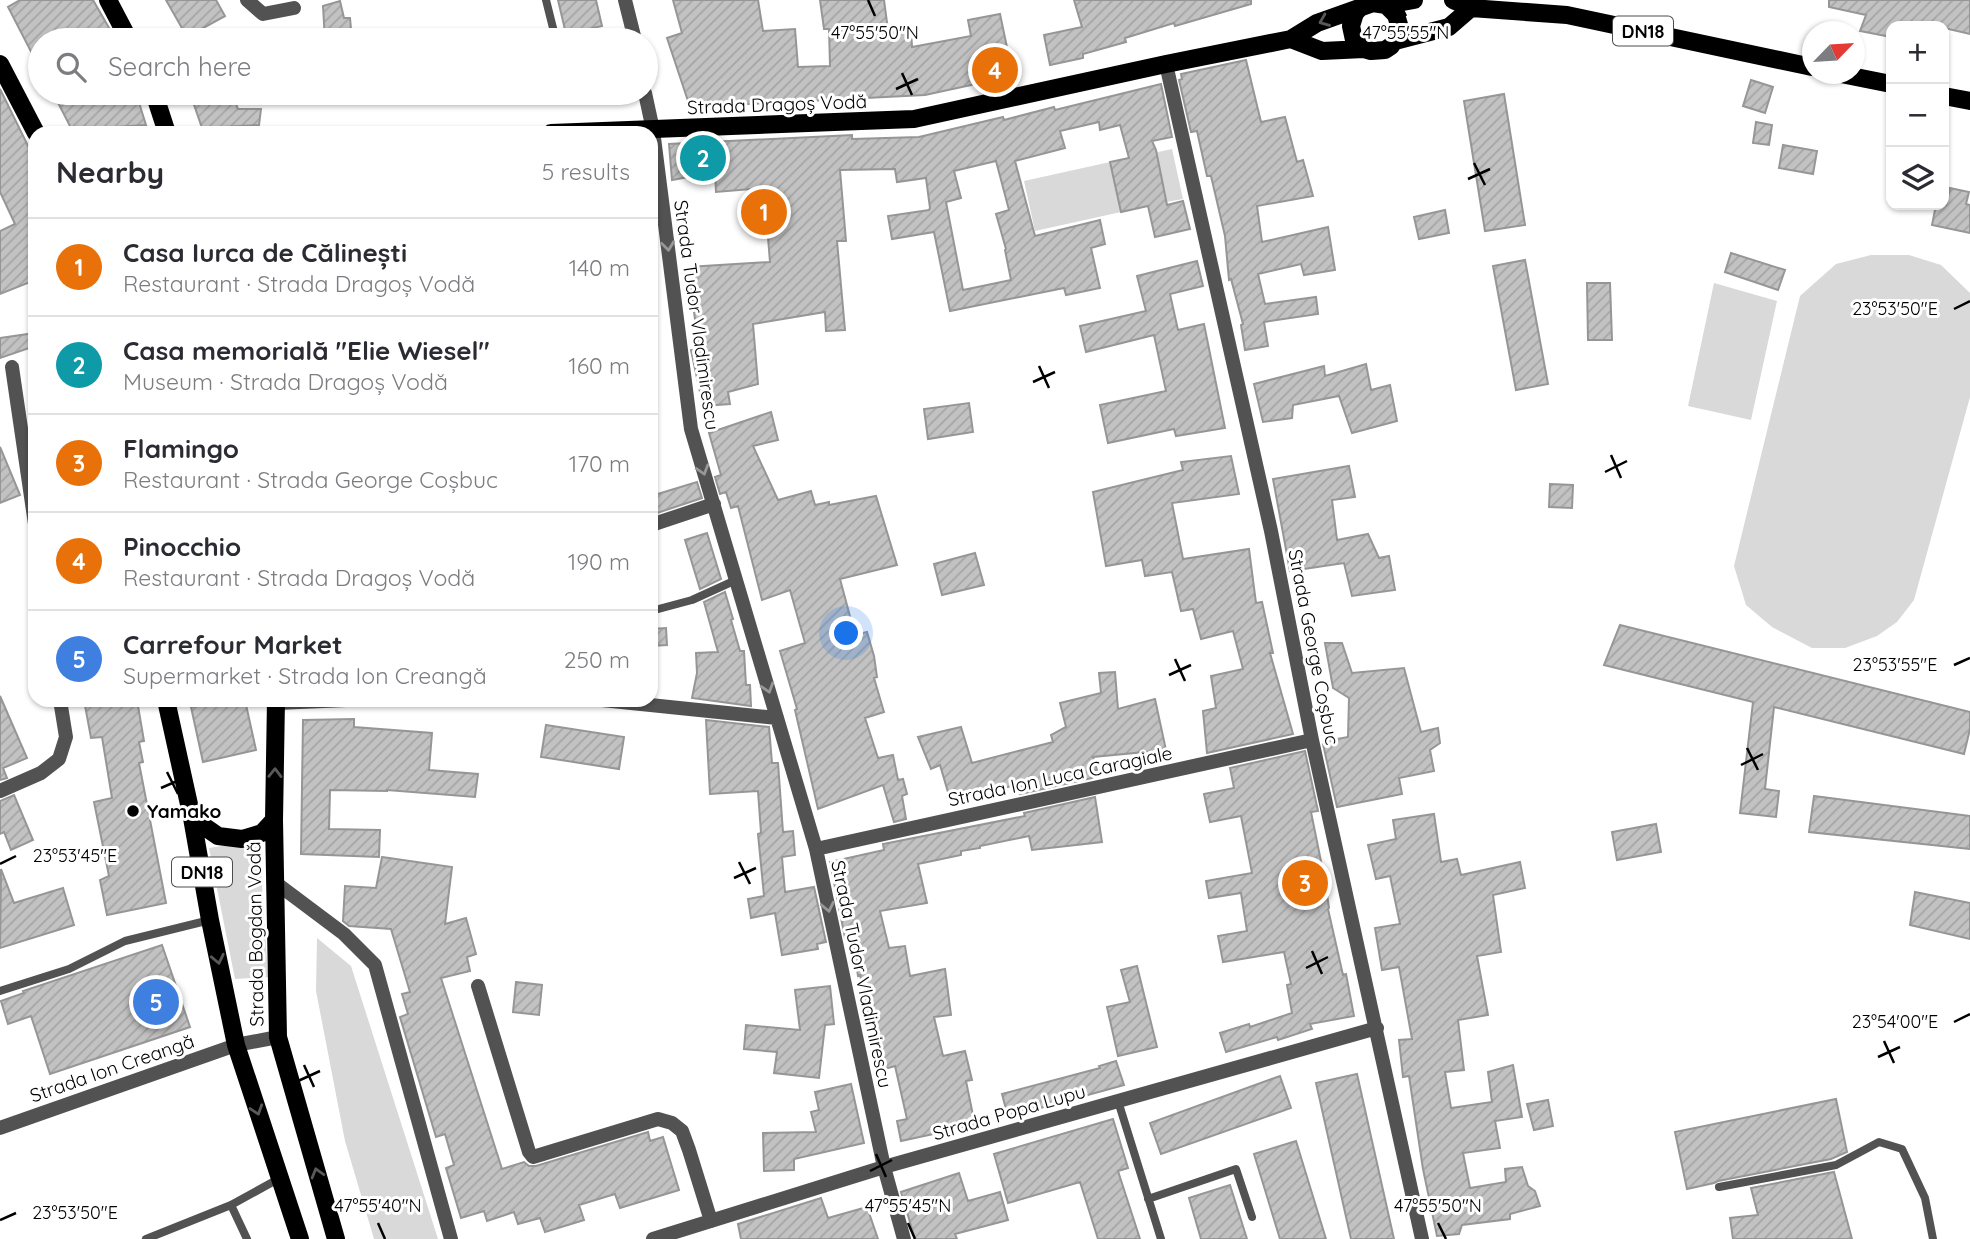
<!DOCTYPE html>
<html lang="en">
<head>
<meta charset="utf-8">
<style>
  :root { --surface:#fff; --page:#f2f2f3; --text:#2b2b33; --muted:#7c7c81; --line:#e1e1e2; --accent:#000 }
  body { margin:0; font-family:Quicksand,sans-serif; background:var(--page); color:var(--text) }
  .controls { position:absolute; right:21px; top:21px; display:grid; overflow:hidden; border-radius:14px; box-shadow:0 2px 5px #0004 }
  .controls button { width:63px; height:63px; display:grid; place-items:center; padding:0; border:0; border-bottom:2px solid var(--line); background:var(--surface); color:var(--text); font:35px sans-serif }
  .compass { position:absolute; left:1802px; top:21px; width:63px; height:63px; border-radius:50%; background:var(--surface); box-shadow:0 2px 5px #0004; rotate:65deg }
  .you { position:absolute; left:847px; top:634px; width:24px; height:24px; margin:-18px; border:5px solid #fff; border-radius:50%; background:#1a73e8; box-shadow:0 0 0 10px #1a73e833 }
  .badge { display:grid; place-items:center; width:46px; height:46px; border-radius:50%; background:var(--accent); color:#fff; font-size:23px; font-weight:700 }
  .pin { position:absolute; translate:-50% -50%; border:4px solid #fff; box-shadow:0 2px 7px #0006 }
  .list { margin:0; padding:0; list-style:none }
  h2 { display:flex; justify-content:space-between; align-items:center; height:91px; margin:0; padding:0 28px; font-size:30px }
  h2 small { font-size:23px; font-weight:400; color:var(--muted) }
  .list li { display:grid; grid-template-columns:46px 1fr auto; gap:21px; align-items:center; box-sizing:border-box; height:98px; padding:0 28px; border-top:2px solid var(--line) }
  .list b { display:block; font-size:26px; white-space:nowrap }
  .list p { margin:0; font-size:23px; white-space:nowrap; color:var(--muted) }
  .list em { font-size:23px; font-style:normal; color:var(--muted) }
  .icon { flex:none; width:38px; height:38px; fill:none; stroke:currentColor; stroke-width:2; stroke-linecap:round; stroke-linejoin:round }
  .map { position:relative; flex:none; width:1970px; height:1239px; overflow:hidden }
  .search { position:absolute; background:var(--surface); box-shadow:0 2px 5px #0004; left:28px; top:28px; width:630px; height:77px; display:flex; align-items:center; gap:18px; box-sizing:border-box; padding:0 24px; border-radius:38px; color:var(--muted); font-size:26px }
  .panel { position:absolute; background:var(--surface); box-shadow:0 2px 5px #0004; left:28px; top:126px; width:630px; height:581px; border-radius:21px }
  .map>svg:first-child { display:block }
</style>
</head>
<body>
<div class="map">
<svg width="1970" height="1239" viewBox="0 0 1970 1239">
  <defs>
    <pattern id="building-hatch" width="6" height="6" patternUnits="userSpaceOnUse" patternTransform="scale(1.75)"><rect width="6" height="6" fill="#c2c2c2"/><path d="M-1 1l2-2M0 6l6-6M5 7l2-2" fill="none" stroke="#a5a5a5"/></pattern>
  </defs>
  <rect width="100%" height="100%" fill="#fff"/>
  <!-- green -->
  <path fill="#d9d9d9" d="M1172,149L1183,199L1160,203C1166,181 1162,172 1149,154Z
    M1110,162L1121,212L1035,231L1024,181Z
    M1871,255H1909L1941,265L1970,293V397L1914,600L1897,622L1877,636L1845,648H1812L1772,627L1746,605L1734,566L1800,296L1836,264Z
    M1714,283L1777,301L1751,420L1688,406Z
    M259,840L268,977L235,979L209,848Z
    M317,938L351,966L438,1239H374L345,1141L316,991Z"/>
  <!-- building -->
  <path fill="url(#building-hatch)" stroke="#969696" stroke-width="2" fill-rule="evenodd" d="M20,0H93L116,40H40V69L8,7Z
    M166,0H216L225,16L187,37Z
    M558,0H596L602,26L566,34Z
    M673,0H758L763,31L795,29L798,67L830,66L829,29H824L820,0H884L888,30L911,29L912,47L971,36L968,20L1000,14L1013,76L925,95L690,107L667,38L682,33Z
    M1074,0H1251V4L1175,26L1174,23L1125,38L1126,42L1083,54V58L1050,65L1044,35L1082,27Z
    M1829,0H1970V34L1944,28V26L1917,22L1916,26H1891V37L1860,31L1866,15L1829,7Z
    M340,1L344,18H350L352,40H325L323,6Z
    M1246,60L1261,122L1285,117L1297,162L1303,160L1313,196L1257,206L1262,242L1328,227L1335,270L1304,275L1301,264L1258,274L1265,304L1316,297L1318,314L1264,322L1268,346L1245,350L1241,325L1243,324L1231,279L1229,280L1225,236L1211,176H1207L1197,131L1191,132L1179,80L1182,79L1181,74Z
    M1751,80L1773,87L1765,113L1743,106Z
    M1161,84L1172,137L1152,141L1156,150L1167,205L1183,201L1190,229L1155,237L1148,206L1121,212L1110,162L1129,158L1120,125L1100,130L1099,122L1060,131L1065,148L1015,161L1035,236L1100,220L1105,244L1091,248L1100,288L1066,295L1064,288L950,311L934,232L892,239L888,216L929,210L930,208L926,178L897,182L895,169L840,170L846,241H837L845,330L826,331L825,312L753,324L758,384L728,392L730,404L703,406L691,350L699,349L688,267L770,262L764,188L716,192L715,172L672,180L669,144L852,135V139L919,137L1003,117L1004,120L1054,107L1055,110ZM996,161L1009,210L996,214L1006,249L1005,250L1011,280L963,290L946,202L961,198L954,171Z
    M0,89L35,160V280L0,294V231L15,224L0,192Z
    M53,93H136L146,125L72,130Z
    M190,93H232L238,109H261L259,125L202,128Z
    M1504,94L1525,225L1485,231L1464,101Z
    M1756,122L1772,125L1769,145L1753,143Z
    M1783,145L1817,151L1813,174L1779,168Z
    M1950,188L1969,192L1966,204L1970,205V233L1932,225L1936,205H1946Z
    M1445,210L1449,233L1419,239L1414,217Z
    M1731,253L1785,270L1778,290L1725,272Z
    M1525,260L1548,384L1516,390L1493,266Z
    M1197,261L1203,286L1170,294L1178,330L1204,324L1225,428L1176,436L1174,429L1108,443L1100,405L1166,391L1154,335L1086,352L1080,326L1146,311L1137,276Z
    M1587,283H1610L1612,340H1588Z
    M35,333V346L0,358V338Z
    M1366,364L1371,390L1390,385L1397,421L1352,433L1339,396L1293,405L1292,418L1263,422L1254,384L1324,366L1325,376Z
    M969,403L973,432L928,439L924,409Z
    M771,412L778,440L753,446L778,500L811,491L815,505L829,502V505L876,496L897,565L840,579L855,635L867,632L874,656L877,677L874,678L884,712L865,718L878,758L893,755L898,780L903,779L907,794L902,796L906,819L894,822L883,785L818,809L795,710L797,709L780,651L805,643L790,590L762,600L738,506L731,508L726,492L720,494L715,477L721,475L709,433Z
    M0,447L20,495L0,503Z
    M1231,456L1239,494L1172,503L1183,559L1249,549L1256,603L1262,602L1273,653H1270L1293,734L1207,753L1203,711L1216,708L1211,676L1243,669L1233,631L1201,639L1193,609L1181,611L1172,572L1145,576L1142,560L1106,566L1093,492L1183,470L1181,462Z
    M1349,466L1355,497L1332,500L1337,540L1368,534L1379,558L1389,556L1395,590L1352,596L1344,563L1290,571L1273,479Z
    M697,482L702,498L651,515V496Z
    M1550,484L1573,485L1572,508L1549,507Z
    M707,533L721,579L700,589L685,540Z
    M975,553L984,585L942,595L934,564Z
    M725,592L733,619L731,620L740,651H744L746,685H750L751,706L692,698L697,673L696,653L718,652L704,602Z
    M1620,625L1970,712V729L1964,754L1774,707L1765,789L1779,791L1776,817L1740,813L1753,702L1604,665Z
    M666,628L667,645L651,646V629Z
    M1325,643H1342L1352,673L1404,668L1421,732L1438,728L1440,743L1430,750L1434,771L1399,778L1402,794L1337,807L1323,744L1326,743V741L1348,737L1349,698L1333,688Z
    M1115,672L1118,709L1155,699L1166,750L1093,757L1097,770L1091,771L1092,778L1020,794L1018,785L1002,788L1001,785L981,792L950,799L940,765L931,769L918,737L961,727L972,763L1053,742L1051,735L1066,727L1060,703L1101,693L1099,673Z
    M0,696L27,758L3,768L7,778L0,780Z
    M84,700H137L144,741L139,742L143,762L139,763L166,903L107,915L100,880L109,876L94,802L112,798L102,737L91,738Z
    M201,700H245L256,750L203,762L191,707L202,705Z
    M354,719V727L432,733L429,770L478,774L475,797L387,790V791L330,790L329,829L380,830L379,857L301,854L303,720Z
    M706,720L769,727L772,763H778L783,832L793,831L795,855L782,857L785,892L814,887L826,942L817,944L818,949L782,955L775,913L751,918L748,899L764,896L758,834L761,833L758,791L710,794Z
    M546,725L624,737L619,769L541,757Z
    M1305,751L1318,811L1311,812L1325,881L1329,908L1328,909L1343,975L1346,974L1354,1016L1310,1024L1312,1029L1278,1040L1277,1037L1226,1052L1220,1033L1249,1024L1250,1027L1292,1013L1287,985L1291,984L1284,952L1223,962L1218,936L1247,931L1241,893L1209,898L1206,881L1252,873L1241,816L1210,822L1204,794L1234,788L1230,768Z
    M14,795L33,840L11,850L4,832L0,834V801Z
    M1814,796L1970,816V849L1809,832Z
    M1095,797L1102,842L1032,850L1029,836L980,846V848L961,851V855L918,864L927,903L880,911L889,948L905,946L910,976L945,969L951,1015L934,1017L943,1056L965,1051L972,1080L966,1081L975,1125L901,1141L897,1121L907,1119L895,1066L881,1070L860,975L858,976L852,937L845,938L830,862L884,850L883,844L1025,816L1024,813Z
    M1434,814L1441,862L1457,859L1461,875L1520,862L1525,888L1493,895L1501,952L1477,956L1488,1015L1458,1020L1464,1070L1445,1072L1451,1108L1492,1102L1488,1072L1513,1065L1522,1117L1495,1121L1500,1148L1463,1153L1470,1188L1506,1182L1505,1169L1522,1167L1528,1186L1535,1191L1540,1206L1510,1214V1219L1462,1225L1459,1234L1437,1236L1423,1169L1409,1076L1403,1077L1399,1040L1412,1039L1399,967L1382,970L1375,928L1400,924L1390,876L1376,879L1368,845L1396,839L1393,820Z
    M1656,824L1661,852L1617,860L1612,832Z
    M382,857L452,867L445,924L466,918L476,954L467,957L470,971L441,978L502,1169L524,1162L529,1166H536L648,1132L650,1141L663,1137L679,1190L620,1208L615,1194L579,1205L584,1220L545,1232L540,1218L518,1224L514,1212L487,1221L484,1211L461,1218L446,1168L454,1165L445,1134L436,1137L400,1017L408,1014L402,994L410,992L391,929L349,926L343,921L345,886L376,888Z
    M1,869L14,903L63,888L74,925L0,948Z
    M1915,892L1970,903V939L1910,925Z
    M162,945L190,1027L50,1074L31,1016L8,1024L1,1001L24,993L23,991Z
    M1137,966L1157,1047L1118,1056L1107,1007L1130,1002L1121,970Z
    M516,982L542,985L539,1015L513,1012Z
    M830,986L834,1024L825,1025L819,1078L774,1073L777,1052L744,1049L746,1025L800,1030L795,990Z
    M1116,1061L1124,1085L1008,1117L1002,1094L1100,1068L1099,1066Z
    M1357,1074L1394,1239H1351L1316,1083Z
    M1280,1076L1291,1108L1161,1154L1150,1123Z
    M851,1084L864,1143L794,1159V1170L764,1171L763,1133L816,1132L811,1112L819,1110L815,1092Z
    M1836,1099L1847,1152L1831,1159L1718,1181L1714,1183L1687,1189L1675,1132Z
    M1548,1100L1553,1126L1534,1130L1527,1104Z
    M1113,1119L1128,1168L1118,1171L1140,1239H1098L1080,1182L1008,1203L994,1154Z
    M1296,1141L1326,1239H1280L1254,1154Z
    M1834,1172L1852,1239H1733L1730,1218L1758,1215L1751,1188Z
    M959,1173L968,1201L1000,1192L1008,1220L955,1234L957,1239H915L901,1192Z
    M1230,1185L1247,1239H1201L1189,1198Z
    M821,1198L828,1218L867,1207L878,1239H741L738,1224Z"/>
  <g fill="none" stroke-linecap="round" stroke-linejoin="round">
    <!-- service -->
    <path stroke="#525252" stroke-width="8" d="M546,0L556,40
      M568,40L634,35
      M651,611L692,600L736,580
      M0,991L69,969L125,941L210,920
      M1118,1101L1161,1239
      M1719,1187L1836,1165L1879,1142L1902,1149L1925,1198L1933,1239
      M1148,1199L1236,1169L1252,1217
      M231,1205L247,1239
      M146,1239L231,1205L280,1178"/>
    <!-- minor -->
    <path stroke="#525252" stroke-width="14" d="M247,0L263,14L294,8
      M625,0L635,40
      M1166,64L1271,531L1312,740L1422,1239
      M645,93L653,130L691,429L816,849L884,1167L904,1239
      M12,367L35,524
      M651,525L714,504
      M602,700L777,718
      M277,703L346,700
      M0,791L41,773L59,759L66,737L60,700
      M816,849L1312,740
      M276,883L344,934L375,965L451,1239
      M478,986L529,1152L533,1157L658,1119L672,1123L682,1131L689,1150L711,1221
      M0,1128L236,1045L278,1037
      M653,1239L884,1167L1377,1028"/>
    <!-- primary -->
    <path stroke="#000" stroke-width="18" d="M108,0L129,40
      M1453,0L1471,8L1567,15L1812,67
      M1386,5L1414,0
      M1291,39L1322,51L1364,49
      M1395,41L1449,27L1471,8
      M0,64L36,133
      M1841,74L1891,84
      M154,93L167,133
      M1944,96L1970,101
      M551,133L914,119L1166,64L1291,39L1317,23L1373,3L1386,5L1396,15L1400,28L1398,35L1391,46L1385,50L1371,51L1364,49L1354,40L1351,26L1355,13L1360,8
      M166,700L192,818L210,920L236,1045L300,1239
      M276,700L274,820L278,1037L336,1239
      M192,818L218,836L242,839L262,833L274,820"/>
  </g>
  <!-- one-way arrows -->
  <defs><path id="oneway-chevron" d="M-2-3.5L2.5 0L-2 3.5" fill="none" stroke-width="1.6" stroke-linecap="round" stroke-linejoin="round" transform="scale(1.75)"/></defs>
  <g stroke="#595959">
    <use href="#oneway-chevron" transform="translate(1324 21) rotate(158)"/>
    <use href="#oneway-chevron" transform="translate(275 773) rotate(-89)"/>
    <use href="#oneway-chevron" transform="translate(218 959) rotate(78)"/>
    <use href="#oneway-chevron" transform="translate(257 1110) rotate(72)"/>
    <use href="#oneway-chevron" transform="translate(317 1173) rotate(-106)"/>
  </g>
  <g stroke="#979797">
    <use href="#oneway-chevron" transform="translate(668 246) rotate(83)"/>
    <use href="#oneway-chevron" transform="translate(703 470) rotate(73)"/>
    <use href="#oneway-chevron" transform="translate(768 688) rotate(73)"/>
    <use href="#oneway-chevron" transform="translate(828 907) rotate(78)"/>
  </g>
  <!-- ticks -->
  <path fill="none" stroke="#000" stroke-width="2.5" d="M868,0L875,16M1398,0L1406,16M902,73L912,95M896,89L918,79M1474,163L1485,185M1468,179L1490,169M1954,309L1970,301M1039,366L1049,388M1033,382L1055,372M1611,455L1621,478M1605,472L1627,461M1175,659L1185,681M1954,665L1970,658M1169,675L1191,665M1747,748L1758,770M1741,765L1763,754M167,772L178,794M161,788L184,778M739,862L750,884M0,864L16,856M734,878L756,868M1312,951L1322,974M1306,968L1328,957M1954,1022L1970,1014M1884,1041L1894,1063M1878,1057L1900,1047M304,1065L314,1087M298,1081L320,1071M876,1154L886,1177M870,1171L892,1160M0,1220L16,1213M378,1223L385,1239M908,1223L915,1239M1438,1223L1446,1239"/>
  <!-- markers -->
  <circle fill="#000" stroke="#fff" stroke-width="2.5" cx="133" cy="811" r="7"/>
  <g text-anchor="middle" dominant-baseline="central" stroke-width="6" stroke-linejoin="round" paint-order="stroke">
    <!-- shield labels -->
    <g fill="#fff" stroke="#4c4c4c" stroke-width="2">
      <rect x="1613" y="16.5" width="60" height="29" rx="5"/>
      <rect x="172" y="857.5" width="60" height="29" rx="5"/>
    </g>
    <g font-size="18" font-weight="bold" fill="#000">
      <text x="1643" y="31">DN18</text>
      <text x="202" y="872">DN18</text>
    </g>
    <!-- street labels -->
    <g font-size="19" fill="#000" stroke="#fff">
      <text transform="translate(777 104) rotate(-2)">Strada Dragoș Vodă</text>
      <text transform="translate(697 315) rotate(82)">Strada Tudor Vladimirescu</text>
      <text transform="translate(1314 647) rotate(79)">Strada George Coșbuc</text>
      <text transform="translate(1060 776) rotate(-12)">Strada Ion Luca Caragiale</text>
      <text transform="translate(255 934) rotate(-91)">Strada Bogdan Vodă</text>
      <text transform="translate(862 974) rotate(78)">Strada Tudor Vladimirescu</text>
      <text transform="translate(112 1068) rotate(-19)">Strada Ion Creangă</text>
      <text transform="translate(1009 1112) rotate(-16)">Strada Popa Lupu</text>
    </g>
    <!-- poi labels -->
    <g font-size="19" font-weight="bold" fill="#000" stroke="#fff" text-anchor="start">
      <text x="147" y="811">Yamako</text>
    </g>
  </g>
  <g font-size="18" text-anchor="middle" fill="#000" stroke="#fff" stroke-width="6" stroke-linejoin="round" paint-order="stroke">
    <text x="875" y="39">47°55'50"N</text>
    <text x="1406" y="39">47°55'55"N</text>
    <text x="1895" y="315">23°53'50"E</text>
    <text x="1895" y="671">23°53'55"E</text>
    <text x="75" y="862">23°53'45"E</text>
    <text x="1895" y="1028">23°54'00"E</text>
    <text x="908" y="1212">47°55'45"N</text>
    <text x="1438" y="1212">47°55'50"N</text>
    <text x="378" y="1212">47°55'40"N</text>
    <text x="75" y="1219">23°53'50"E</text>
  </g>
</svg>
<div class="controls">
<button>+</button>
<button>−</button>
<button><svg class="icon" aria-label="layers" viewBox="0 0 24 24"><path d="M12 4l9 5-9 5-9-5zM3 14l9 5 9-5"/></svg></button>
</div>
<svg class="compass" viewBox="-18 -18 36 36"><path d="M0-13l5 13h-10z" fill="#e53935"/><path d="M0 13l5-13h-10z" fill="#7c7c81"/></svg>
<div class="you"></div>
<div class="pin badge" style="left:764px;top:212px;background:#e8710a">1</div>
<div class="pin badge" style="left:703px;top:158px;background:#0f9aa8">2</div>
<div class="pin badge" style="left:1305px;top:883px;background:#e8710a">3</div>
<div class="pin badge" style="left:995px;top:70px;background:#e8710a">4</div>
<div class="pin badge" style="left:156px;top:1002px;background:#3f7fe0">5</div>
<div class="search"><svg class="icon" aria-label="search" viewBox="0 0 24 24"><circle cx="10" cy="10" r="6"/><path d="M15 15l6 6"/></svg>Search here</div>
<section class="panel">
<h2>Nearby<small>5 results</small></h2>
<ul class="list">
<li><span class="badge" style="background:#e8710a">1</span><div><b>Casa Iurca de Călinești</b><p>Restaurant · Strada Dragoș Vodă</p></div><em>140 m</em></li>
<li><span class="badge" style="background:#0f9aa8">2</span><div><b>Casa memorială &quot;Elie Wiesel&quot;</b><p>Museum · Strada Dragoș Vodă</p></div><em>160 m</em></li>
<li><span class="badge" style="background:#e8710a">3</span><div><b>Flamingo</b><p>Restaurant · Strada George Coșbuc</p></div><em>170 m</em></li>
<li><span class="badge" style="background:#e8710a">4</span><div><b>Pinocchio</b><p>Restaurant · Strada Dragoș Vodă</p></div><em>190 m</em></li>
<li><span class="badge" style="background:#3f7fe0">5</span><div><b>Carrefour Market</b><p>Supermarket · Strada Ion Creangă</p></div><em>250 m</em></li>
</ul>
</section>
</div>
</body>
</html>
